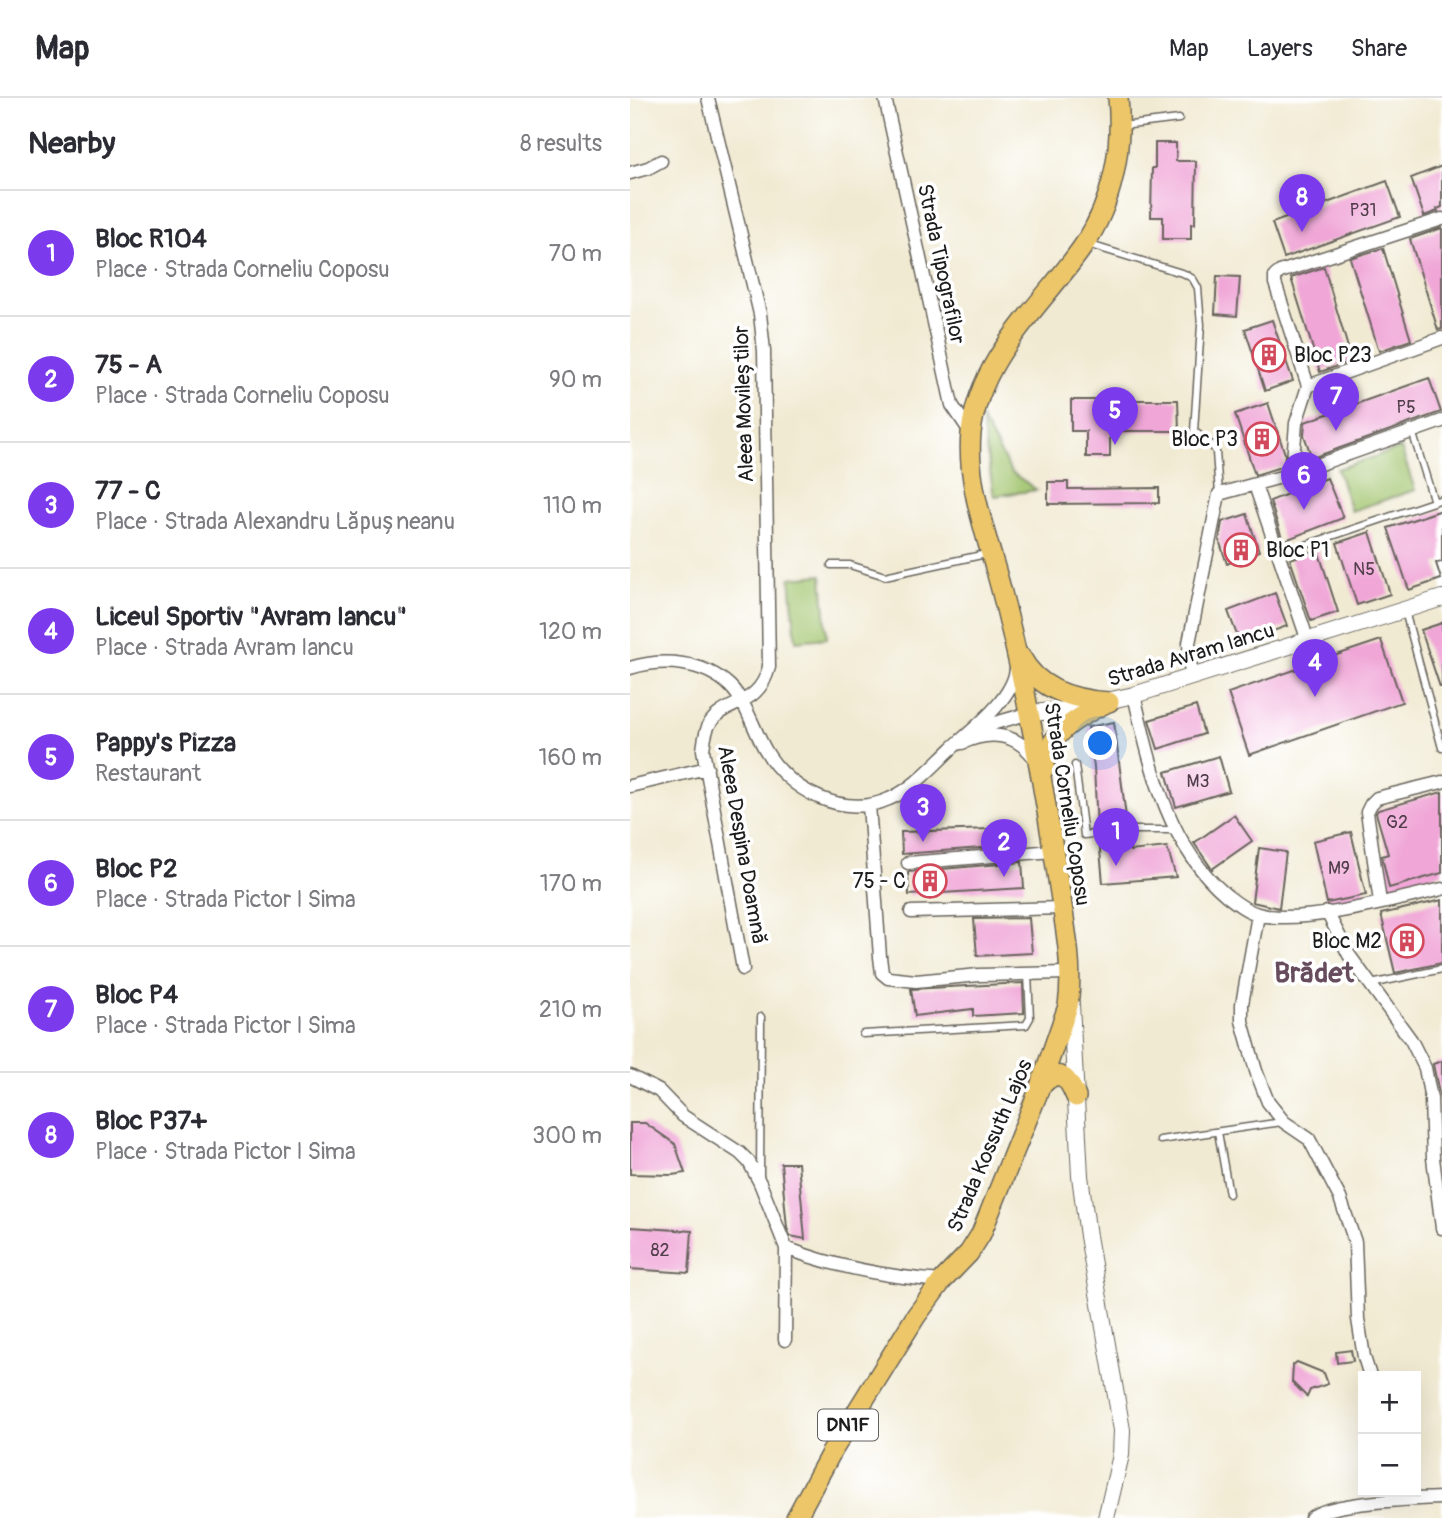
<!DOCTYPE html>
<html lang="en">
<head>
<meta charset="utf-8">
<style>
  :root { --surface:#fff; --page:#f7f7f7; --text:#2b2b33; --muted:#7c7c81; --line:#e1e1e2; --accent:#7c3aed }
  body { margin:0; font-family:Pangolin,sans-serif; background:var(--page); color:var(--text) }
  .controls { position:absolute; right:21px; bottom:21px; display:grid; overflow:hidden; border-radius:0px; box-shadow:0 7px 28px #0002 }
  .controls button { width:63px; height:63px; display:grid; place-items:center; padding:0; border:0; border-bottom:2px solid var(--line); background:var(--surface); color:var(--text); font:35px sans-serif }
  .you { position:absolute; left:471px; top:646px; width:24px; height:24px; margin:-18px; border:5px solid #fff; border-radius:50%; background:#1a73e8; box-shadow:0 0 0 10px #1a73e833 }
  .badge { display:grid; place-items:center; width:46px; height:46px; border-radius:50%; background:var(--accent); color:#fff; font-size:23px; font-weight:700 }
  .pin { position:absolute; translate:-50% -58px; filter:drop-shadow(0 2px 4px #0008) }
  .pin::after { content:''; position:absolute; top:37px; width:24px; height:21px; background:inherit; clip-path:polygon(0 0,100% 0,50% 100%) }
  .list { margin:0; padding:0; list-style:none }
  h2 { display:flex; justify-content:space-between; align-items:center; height:91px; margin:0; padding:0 28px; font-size:30px }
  h2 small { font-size:23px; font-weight:400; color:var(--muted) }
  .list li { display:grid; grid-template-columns:46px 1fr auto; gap:21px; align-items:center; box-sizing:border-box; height:126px; padding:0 28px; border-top:2px solid var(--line) }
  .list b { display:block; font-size:26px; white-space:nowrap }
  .list p { margin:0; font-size:23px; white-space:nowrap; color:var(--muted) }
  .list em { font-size:23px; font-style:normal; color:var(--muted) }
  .map { position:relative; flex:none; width:812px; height:1420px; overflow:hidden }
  header { display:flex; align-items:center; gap:42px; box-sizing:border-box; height:98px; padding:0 35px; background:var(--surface); border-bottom:2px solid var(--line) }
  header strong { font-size:33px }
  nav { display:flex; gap:38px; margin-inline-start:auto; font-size:24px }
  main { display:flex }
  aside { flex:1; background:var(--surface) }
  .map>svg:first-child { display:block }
</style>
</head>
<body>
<header>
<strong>Map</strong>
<nav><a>Map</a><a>Layers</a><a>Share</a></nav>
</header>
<main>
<aside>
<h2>Nearby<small>8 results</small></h2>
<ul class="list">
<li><span class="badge">1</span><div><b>Bloc R104</b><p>Place · Strada Corneliu Coposu</p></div><em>70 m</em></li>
<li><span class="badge">2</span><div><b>75 - A</b><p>Place · Strada Corneliu Coposu</p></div><em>90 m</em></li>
<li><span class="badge">3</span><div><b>77 - C</b><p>Place · Strada Alexandru Lăpușneanu</p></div><em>110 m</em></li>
<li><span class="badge">4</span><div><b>Liceul Sportiv &quot;Avram Iancu&quot;</b><p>Place · Strada Avram Iancu</p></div><em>120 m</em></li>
<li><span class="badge">5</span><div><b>Pappy's Pizza</b><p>Restaurant</p></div><em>160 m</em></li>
<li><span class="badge">6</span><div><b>Bloc P2</b><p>Place · Strada Pictor I Sima</p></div><em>170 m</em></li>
<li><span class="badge">7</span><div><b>Bloc P4</b><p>Place · Strada Pictor I Sima</p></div><em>210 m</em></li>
<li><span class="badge">8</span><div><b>Bloc P37+</b><p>Place · Strada Pictor I Sima</p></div><em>300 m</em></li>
</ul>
</aside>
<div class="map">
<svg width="812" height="1420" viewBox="0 0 812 1420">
  <rect width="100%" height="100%" fill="#fff"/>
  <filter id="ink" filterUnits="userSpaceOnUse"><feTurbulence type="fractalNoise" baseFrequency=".0143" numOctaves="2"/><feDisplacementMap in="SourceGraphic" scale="14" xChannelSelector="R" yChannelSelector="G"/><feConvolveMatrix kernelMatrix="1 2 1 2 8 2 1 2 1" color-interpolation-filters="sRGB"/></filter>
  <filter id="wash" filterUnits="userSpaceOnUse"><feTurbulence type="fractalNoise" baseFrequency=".00686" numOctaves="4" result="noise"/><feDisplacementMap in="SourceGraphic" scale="28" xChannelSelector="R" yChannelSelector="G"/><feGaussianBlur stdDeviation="1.57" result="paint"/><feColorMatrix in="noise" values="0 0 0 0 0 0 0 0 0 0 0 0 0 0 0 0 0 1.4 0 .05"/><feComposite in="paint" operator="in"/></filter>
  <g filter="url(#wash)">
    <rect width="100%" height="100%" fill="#f1ead3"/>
    <!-- green -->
    <path fill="#a1c46d" stroke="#5e7044" stroke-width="2" d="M351,320L381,374L407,392L364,398Z
      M771,350L785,392L721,413L707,371Z
      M192,477L197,540L166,543L160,480Z"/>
    <g id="blocks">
      <!-- building -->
      <path fill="#f0a6d7" d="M525,45H546V63H566L565,126H561V141H533V119H521L522,70H525Z
        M812,68V109L807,111L808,113L794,118L781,80Z
        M757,83L770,119L654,160L642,125Z
        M812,130V231L808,232L780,141Z
        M753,150L781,242L749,253L720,160Z
        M694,169L722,263L690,274L661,180Z
        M587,178L610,179L607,218L585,216Z
        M642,222L663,283L635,293L615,231Z
        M799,280L811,314L682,360L674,337L675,324Z
        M441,302H548L549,333H480V359H456V333H441Z
        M638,305L655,356L654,368L625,377L605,316Z
        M697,380L713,420L653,443L640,403Z
        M418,384H438V391L529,390V405L418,406Z
        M812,412V464L806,465L811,481L779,492L758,430Z
        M617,416L629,453L597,466L589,442L592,424Z
        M740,434L760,496L727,507L707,445Z
        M688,452L708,514L681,523L660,461Z
        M645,495L657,528L610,545L598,513Z
        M812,525V589H810L791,532Z
        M751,542L772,604L619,657L598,595L673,569L675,575L691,570L689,563Z
        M566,608L574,636L528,651L519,622Z
        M484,624L497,727L467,730L464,669L458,629Z
        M589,658L599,693L546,709L536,674Z
        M812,694V775L759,790L752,758L758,756L746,715L748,712Z
        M604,717L622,743L582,771L564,745Z
        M390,730L391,747L272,756L271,734Z
        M721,734L736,797L697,805L683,743Z
        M499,738L500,753L537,749L546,779L473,785L469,741Z
        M629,750L656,754L649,810L622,804Z
        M392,764L394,790L279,797L278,774Z
        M812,802V865L765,875L751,816Z
        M399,820L402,855L347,858L344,821Z
        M393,885L394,915L343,918V911L285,918L281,891Z
        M812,963V999L810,1000L803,966Z
        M0,1025H15L45,1046L55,1075L42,1077L0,1076Z
        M151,1065H168L175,1141L160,1138L157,1130Z
        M0,1129L62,1133L59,1175L0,1171Z
        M721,1252L723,1263L707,1265L706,1254Z
        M667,1264L694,1275L698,1286L680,1292L677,1299L662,1284L663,1267Z"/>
    </g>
  </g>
  <g filter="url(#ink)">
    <use href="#blocks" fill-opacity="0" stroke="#67645c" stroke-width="2"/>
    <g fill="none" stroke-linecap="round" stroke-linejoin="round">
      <defs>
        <path id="service" d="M492,28L549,21
          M457,146L555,176L563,181L568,190L571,227L564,333L582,347L586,354L589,396
          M782,333L804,404
          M649,456L812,401
          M201,467H220L255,478L356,456
          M775,513L812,650
          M445,667L454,737L500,732H546
          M741,886L812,871
          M233,936L396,927L400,920L398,876
          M588,1034L599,1096
          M530,1042L652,1024
          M130,1079L131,919"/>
        <path id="minor" d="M78,0L130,216L134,253L139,569C129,609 96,602 80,625C75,633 74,644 73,652L113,871
          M255,0L322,307L341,335
          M0,75L18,70L31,63
          M678,288L812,240
          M662,376L812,323
          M625,387L678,543
          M0,570C33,560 74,563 100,588C117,605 124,633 136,653C159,693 214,721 259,701C283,691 302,669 321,651C343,631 383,601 386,571
          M561,579L559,545L589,396L662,376L666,325L678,288L645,185V178L650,174L812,121
          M504,597C521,669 537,747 596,797C605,804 616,813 628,816C668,828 769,801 812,791
          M346,634L365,625L400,615
          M332,645C360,632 387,635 405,661
          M0,688L77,670
          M239,707L250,859L252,875L258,880L286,883L349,877L439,875
          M278,765L423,753
          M750,804L737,714L741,706L747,700L812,684
          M281,814L432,810
          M697,814L719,857L781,942L795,970L801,1001L803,1060L812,1130
          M628,817L612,906V923L626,973L638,1004L654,1024L679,1041L710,1100L725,1144L728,1221L734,1259L740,1278
          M0,978L29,993L53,1018L110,1055L119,1064L130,1085L156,1150L155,1242
          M156,1150C207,1170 258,1179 312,1183
          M681,1420C698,1404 785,1401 812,1400"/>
        <path id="tertiary" d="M400,615L436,612L504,597L812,500
          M441,906L450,1078L458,1138L492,1332L491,1357L476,1420"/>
        <path id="primary" d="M391,559C408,592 444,602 479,604
          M414,671C416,636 448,619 476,605
          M410,989C428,969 437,977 446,999
          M166,1420L201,1355L286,1218L312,1183L339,1155L351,1136L407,997L438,908C444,868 434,823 428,782C413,684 396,587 371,491C358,441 336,386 341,335C349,258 413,207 454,147C483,104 493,50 488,0"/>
      </defs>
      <!-- service casing -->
      <use href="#service" stroke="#67645c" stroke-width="9"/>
      <!-- minor casing -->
      <use href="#minor" stroke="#67645c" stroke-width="15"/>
      <!-- tertiary casing -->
      <use href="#tertiary" stroke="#67645c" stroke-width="18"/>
      <!-- primary casing -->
      <use href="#primary" stroke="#67645c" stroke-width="22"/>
      <!-- service -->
      <use href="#service" stroke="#fff" stroke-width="6"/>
      <!-- minor -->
      <use href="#minor" stroke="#fff" stroke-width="12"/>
      <!-- tertiary -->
      <use href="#tertiary" stroke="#fff" stroke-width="16"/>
      <!-- primary -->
      <use href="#primary" stroke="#ecc669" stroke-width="19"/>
    </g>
  </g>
  <!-- icons -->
  <defs>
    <symbol id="building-ring" viewBox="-11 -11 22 22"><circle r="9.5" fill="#fff" stroke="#d1495b" stroke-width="1.5"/><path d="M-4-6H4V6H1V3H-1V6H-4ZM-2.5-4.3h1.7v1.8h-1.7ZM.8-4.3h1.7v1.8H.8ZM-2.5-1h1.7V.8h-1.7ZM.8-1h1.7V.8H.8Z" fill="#d1495b"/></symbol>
  </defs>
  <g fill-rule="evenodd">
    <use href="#building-ring" x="620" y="238" width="38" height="38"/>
    <use href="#building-ring" x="613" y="322" width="38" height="38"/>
    <use href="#building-ring" x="592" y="433" width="38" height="38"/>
    <use href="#building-ring" x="281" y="764" width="38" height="38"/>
    <use href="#building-ring" x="758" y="824" width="38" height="38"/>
  </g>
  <g text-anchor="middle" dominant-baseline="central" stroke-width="7" stroke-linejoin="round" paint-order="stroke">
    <!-- number labels -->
    <g font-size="18" fill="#513e4b">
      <text x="733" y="112">P31</text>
      <text x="776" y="309">P5</text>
      <text x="734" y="471">N5</text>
      <text x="568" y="683">M3</text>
      <text x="767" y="724">G2</text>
      <text x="709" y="770">M9</text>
      <text x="30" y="1152">82</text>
    </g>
    <!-- shield labels -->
    <rect fill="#fff" stroke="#606060" stroke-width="2" x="188" y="1311.5" width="60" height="31" rx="5"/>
    <g font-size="19" font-weight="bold" fill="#1c1c1c">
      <text x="218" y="1327">DN1F</text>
    </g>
    <!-- street labels -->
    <g font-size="21" fill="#1c1c1c" stroke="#fff">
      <text transform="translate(311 166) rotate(78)">Strada Tipografilor</text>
      <text transform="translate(114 306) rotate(-92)">Aleea Movileștilor</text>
      <text transform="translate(561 557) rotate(-17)">Strada Avram Iancu</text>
      <text transform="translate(437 706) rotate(81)">Strada Corneliu Coposu</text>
      <text transform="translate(112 747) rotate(80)">Aleea Despina Doamnă</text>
      <text transform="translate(360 1048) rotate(-67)">Strada Kossuth Lajos</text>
    </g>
    <!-- poi labels -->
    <g font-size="21" fill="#1c1c1c" stroke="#fff" text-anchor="end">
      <text x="664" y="257" text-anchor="start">Bloc P23</text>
      <text x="608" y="341">Bloc P3</text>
      <text x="636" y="452" text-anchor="start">Bloc P1</text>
      <text x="276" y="783">75 - C</text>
      <text x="752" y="843">Bloc M2</text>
    </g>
    <!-- district labels -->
    <g font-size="28" font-weight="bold" fill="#664c5d" stroke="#fff">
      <text x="684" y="875">Brădet</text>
    </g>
  </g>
</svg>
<div class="controls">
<button>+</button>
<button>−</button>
</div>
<div class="you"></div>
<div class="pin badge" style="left:486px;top:768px">1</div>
<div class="pin badge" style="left:374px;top:779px">2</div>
<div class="pin badge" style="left:293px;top:744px">3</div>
<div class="pin badge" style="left:685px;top:599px">4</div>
<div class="pin badge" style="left:485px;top:347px">5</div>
<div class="pin badge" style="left:674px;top:412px">6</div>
<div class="pin badge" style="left:706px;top:333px">7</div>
<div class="pin badge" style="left:672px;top:134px">8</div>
</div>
</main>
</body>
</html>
